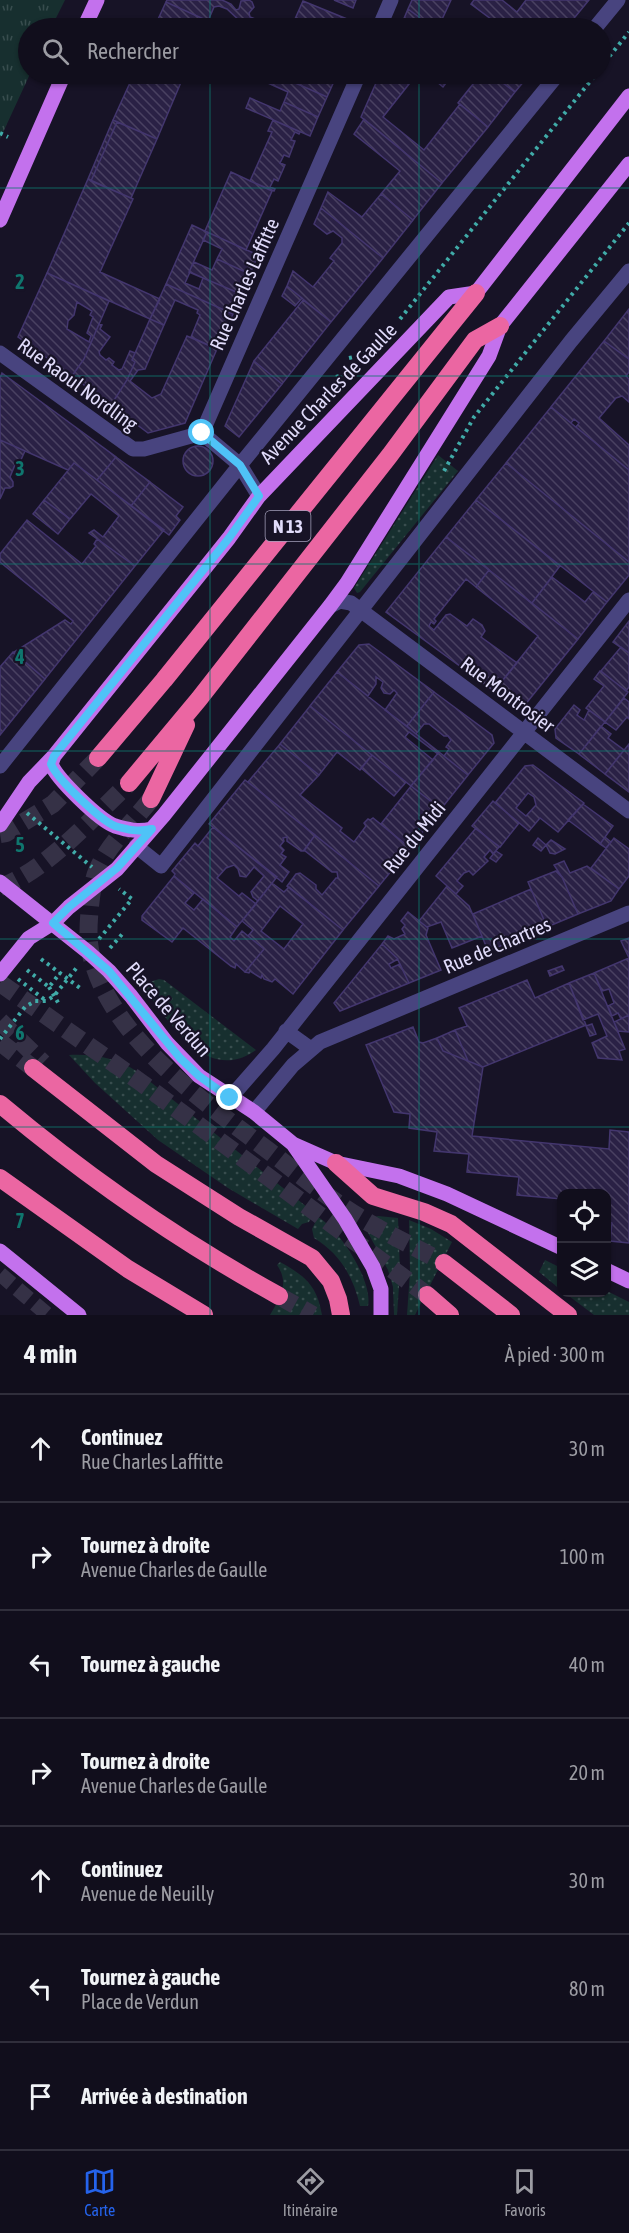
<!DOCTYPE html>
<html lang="fr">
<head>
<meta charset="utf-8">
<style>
  :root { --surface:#110e1c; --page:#1a1725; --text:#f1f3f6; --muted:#9c9ca3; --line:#302e3b; --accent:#2563eb }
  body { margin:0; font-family:"Asap Condensed",sans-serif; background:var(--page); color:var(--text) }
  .controls { position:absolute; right:18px; bottom:18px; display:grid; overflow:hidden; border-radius:12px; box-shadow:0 2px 4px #0004 }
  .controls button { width:54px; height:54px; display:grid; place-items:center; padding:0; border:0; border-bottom:2px solid var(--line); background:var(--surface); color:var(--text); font:30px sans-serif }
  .stop { position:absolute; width:18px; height:18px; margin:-14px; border:4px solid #4fc3f7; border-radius:50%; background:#fff }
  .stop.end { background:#4fc3f7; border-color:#fff; box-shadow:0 2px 6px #0008 }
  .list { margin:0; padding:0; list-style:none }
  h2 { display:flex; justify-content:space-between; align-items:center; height:78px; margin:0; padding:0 24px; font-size:26px }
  h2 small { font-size:20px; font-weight:400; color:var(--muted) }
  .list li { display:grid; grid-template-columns:39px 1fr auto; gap:18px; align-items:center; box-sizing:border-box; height:108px; padding:0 24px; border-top:2px solid var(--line) }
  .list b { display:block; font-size:22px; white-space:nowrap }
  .list p { margin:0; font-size:20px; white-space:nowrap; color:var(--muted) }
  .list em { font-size:20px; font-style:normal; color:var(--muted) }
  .icon { flex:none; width:33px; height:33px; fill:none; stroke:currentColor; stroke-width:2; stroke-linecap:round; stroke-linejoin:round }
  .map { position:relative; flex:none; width:629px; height:1315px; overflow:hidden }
  .search { position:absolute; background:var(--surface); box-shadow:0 2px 4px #0004; left:18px; right:18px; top:18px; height:66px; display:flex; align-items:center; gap:15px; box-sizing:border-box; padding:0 21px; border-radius:33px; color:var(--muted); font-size:22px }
  .sheet { height:834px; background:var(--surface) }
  nav { display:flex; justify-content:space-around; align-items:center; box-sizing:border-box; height:84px; border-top:2px solid var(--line); background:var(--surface); font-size:16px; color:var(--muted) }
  nav a { display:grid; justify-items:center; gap:3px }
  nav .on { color:var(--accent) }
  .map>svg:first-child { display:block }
</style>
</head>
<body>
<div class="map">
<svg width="629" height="1315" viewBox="0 0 629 1315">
  <defs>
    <pattern id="grass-dots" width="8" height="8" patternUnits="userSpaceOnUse" patternTransform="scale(1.5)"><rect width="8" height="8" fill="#172f2f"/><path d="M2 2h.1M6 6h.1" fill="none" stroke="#384d4e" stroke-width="1.8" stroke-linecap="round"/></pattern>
    <pattern id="park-tufts" width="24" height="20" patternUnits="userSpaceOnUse" patternTransform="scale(1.5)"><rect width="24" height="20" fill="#172f2f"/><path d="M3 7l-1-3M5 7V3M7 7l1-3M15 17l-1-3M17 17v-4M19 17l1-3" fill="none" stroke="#384d4e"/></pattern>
    <pattern id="building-back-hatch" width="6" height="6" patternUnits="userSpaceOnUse" patternTransform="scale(1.5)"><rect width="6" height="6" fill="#2a2145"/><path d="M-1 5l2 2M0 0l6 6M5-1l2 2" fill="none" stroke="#494161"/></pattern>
  </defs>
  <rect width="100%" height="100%" fill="#171326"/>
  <!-- grass -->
  <path fill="url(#grass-dots)" d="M438,455L458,471L360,592L357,593L354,588Z
    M159,979L164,980L256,1050C205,1086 168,1019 141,985Z
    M69,1055C95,1054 116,1058 138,1072L312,1211L313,1213L309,1222L302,1224L298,1229L228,1188L158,1140L95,1083Z
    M378,1216L398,1218L400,1272L397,1315H394L393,1287L388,1270L366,1229L370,1218Z
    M318,1217C340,1230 373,1281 368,1306H360C353,1276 340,1254 314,1238L312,1229Z
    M409,1220L431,1229L452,1242L415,1315H407L410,1272Z
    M545,1260L561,1268V1290L539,1272Z
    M280,1262C305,1276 317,1285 322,1315H270C280,1298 290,1284 277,1265Z
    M607,1291L629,1302V1315H594L565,1293L606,1292Z"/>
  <!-- park -->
  <path fill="url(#park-tufts)" d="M0,0H65L51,28H28V74H30L0,139Z"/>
  <!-- building -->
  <path fill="url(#building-back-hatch)" stroke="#43366e" stroke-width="1.5" fill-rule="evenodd" d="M167,0H222L231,4L236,10L239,9L241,1L249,0L252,2L254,7L249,13L250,17L279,28H263L241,22L227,9L219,6L214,7L208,21L166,2Z
    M334,0H356L353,8Z
    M412,0H451L438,28H434L408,9Z
    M474,0H502L517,12L526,0H589L566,28H503L471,4Z
    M303,1L347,19L343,28H291Z
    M166,2L208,21L206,27L209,28H154Z
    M408,9L434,28H400Z
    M134,74H167L182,80L157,139L113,120Z
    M167,74H191L188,81Z
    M261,74H275L327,97L318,117L284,102L288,92L259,79Z
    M275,74H327L336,77L327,97Z
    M380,74H417L383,117L424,150L460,104L488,127L442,183L361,117Z
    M444,74L450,78L443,87L437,82Z
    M481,74H491L515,92L488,127L458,103Z
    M491,74H530L515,92Z
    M250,98L280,111L284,102L318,117L310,136L246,108Z
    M364,119L442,183L413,220L381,194L400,171L354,134Z
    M113,120L117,122L91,181L88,179Z
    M273,120L300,132L299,134L295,132L291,140L295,141L289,157L284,155L280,163L285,165L278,181L274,179L270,187L275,189L274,191L250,181L272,132L268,131Z
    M117,122L157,139L131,198L91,181Z
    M231,172L272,191L246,250L205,231Z
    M88,179L133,199L100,272L160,299L150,319L47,273Z
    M328,192L362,217L381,194L413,220L383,258L321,208Z
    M321,208L383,258L331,322L287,286L293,271L313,287L334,261L330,258L342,243V238L333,231L327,234L314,224Z
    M192,225L207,232L189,272L241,294L233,314L166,284ZM190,272L203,278L199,289L185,283Z
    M207,232L258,255L250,274L217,259L222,249L203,240Z
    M217,259L250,274L241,294L189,272L194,262L212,270Z
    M47,273L109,301L84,359L72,376L18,337ZM77,302L92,311L90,315L93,317L87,333L91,336L89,342L67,329L68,321L74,315Z
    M166,284L233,314L217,349L191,337L200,315L197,313L198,310L175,300L164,325L150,319Z
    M287,286L302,298L295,306L282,296Z
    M303,300L331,322L282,384L254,361Z
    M629,309V359L604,341Z
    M150,319L164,325L145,369L138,370L130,381L152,398L161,394L187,336L217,349L185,423L148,433L111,405L127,380L135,362L132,360Z
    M99,324L102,325L100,329L110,337L99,352L100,355L106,360L109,358L114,362L112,365L119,370L122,369L130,351L135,353L132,360L135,362L127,380L111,405L72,376L84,359Z
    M604,341L629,359V372L626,376L629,379V402L622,396L616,398L599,418L629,445V470L576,427L579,423L574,419L571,423L551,407Z
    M254,361L282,384L239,437L225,426Z
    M2,373L116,457L97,480L74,463L68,470L0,440V378Z
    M551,407L629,470V562L506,463Z
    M0,440L25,451L20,462L17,460L10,477L13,482V486L10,488H5L0,499Z
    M183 461a15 15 0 1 1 30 0a15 15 0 1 1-30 0Z
    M116,457L150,482L131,506L97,480Z
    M74,463L164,530L135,566L89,533L94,530L103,537L119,516L91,494L70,519L44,500Z
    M506,463L629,562V575L607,602L476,500Z
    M150,482L183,507L176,516L180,520L169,535L131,506Z
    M44,500L70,519L58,534L33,514Z
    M476,500L560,566L532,603L446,537Z
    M27,520L82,564L96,546L94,544L97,539L135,566L45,679L14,652L65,620L71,624L73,621L0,562V554Z
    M446,537L489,570L476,587L466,579L434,619L436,621L434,624L431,622L429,626L434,630L446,615L450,614L467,626L473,619L482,625L485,631L481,637L517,663L494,691L386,612Z
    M489,570L578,639L524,706L515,707L494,691L538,636L476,587Z
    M552,577L585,602L593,592L607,602L578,639L532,603Z
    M629,621V653L613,642Z
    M369,644L434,692L407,726L385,710L397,693L394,690L390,694L384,693L381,688L383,682L376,677V684L368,696L337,672L359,645Z
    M621,647L629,653V687L626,691L601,671Z
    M13,652L45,679L0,735V667Z
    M600,671L628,692L605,722L586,708L604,686L594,679Z
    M337,672L439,752L438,754L409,732L405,737L433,760L411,786L310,706Z
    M434,692L492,735L494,743L468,775L444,756L449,749L446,747L451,740L448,736H444L429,724H424L416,734L407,726Z
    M624,698L629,702V719L627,717L616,730L605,722Z
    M574,705L580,710L577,715L584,720L589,710L605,722L579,754L556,738L555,729Z
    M310,706L372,755L360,770L337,752L319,775L280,744Z
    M601,726L611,734L608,738L624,750L605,774L579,754Z
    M280,744L319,775L300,795L342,828L340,831L354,842L366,826L364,823L368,819L370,820L373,818L410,848L379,886L248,782Z
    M629,744V792L605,774Z
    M439,752L468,775L441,809L411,786Z
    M372,755L406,782L394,796L361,768Z
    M533,765L584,803L558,832L540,818L529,831L495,803L525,766ZM528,793L534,797L536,805L526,816L516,808Z
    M245,780L315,835L304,851H301L287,841V837L283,838L284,841L280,846L284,850L281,854L286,857L280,865L289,872L282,882L209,824Z
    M411,786L441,809L410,848L381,824Z
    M493,801L519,823L500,847L472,826Z
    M583,804L613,826L600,844L568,820Z
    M213,827L277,877L258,901L253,897L251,892L264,876L254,867L246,877L240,876L238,869L234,865L226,868L217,878L239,896L242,893L256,904L237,927L174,876L175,874L172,871L195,843L198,846Z
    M476,828L499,847L493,854L490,850L484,857L488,861L473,875L469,871L464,873L457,881L463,886L456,894L436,876Z
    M315,835L379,886L343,930L287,886L296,874L300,873L316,885V889L322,895L336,878H338L337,872H332L304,850Z
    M605,837L611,842L606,848L600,844Z
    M538,838L546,845L541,851L533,845Z
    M614,838L629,849V876L619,889L591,868Z
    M551,840L565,849L555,854L550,853L546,845Z
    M496,851L502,855L496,862L490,858Z
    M564,861L570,873L587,866L619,889L611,901L578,914L562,877L554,865Z
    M556,871L562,877L578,914L547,927L528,882Z
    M174,876L194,893L185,903L194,910L203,899L237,927L230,937L234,941L242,931L264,949L245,972L236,964L235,968L231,966L183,928L172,942L142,920V916Z
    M272,883L284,892L289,887L343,930L293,994L275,979L272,982L264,979L262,975L261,978L250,971L249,973L245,972L264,949L248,936L253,930L242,921ZM280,906L303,924L284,949L261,931Z
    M447,886L469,906L482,936L452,948L441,922L427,927L419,921Z
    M531,889L547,927L488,951L473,914Z
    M408,912L428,928L426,935L441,970L409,983L397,958L382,944L388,936L394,939L405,934L402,929L405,925L401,921Z
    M629,938V1015L621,1019L618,1013L612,1016L608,1006L614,1003L609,989L602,991L594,973L629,958L621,941Z
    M382,944L398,959L389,964L391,968L400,964L409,983L340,1011L334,1003Z
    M562,966L564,970L550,976L548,971Z
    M594,973L625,1049L619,1051L622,1060L598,1058L592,1043L607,1036L598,1014L583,1020L569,983Z
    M527,980L535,998L569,983L586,1025L483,1067L468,1061L455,1030L467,1026L459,1008Z
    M629,1015V1032L618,1031L614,1022Z
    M592,1024L596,1034L590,1036L586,1026Z
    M413,1027L419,1042L423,1043L437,1038L443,1051L483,1067L472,1136L609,1149L610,1130L629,1132V1243L610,1241L612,1223L606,1222V1194H562V1199L517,1195L519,1177L467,1172L469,1154L434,1151L437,1132L409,1128L410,1114L394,1112L366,1045Z
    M455,1030L468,1061L443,1051L437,1038Z"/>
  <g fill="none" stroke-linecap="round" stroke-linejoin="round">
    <!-- major-tunnel -->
    <path stroke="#353146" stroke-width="15" stroke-dasharray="15 8" stroke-linecap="butt" d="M0,1274L48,1315"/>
    <!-- highway-tunnel -->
    <path stroke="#353146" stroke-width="18" stroke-dasharray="18 9" stroke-linecap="butt" d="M151,799C133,823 109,842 97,871C91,884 87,928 89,943C91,963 102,989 113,1006C148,1063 216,1111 269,1151C294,1170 319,1191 345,1208C376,1229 412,1245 444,1263
      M0,834L6,833L53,804L98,758
      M0,887C45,872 95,815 129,783
      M0,983L143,1084L427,1295
      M0,1021L43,1063
      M0,1042L33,1068
      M279,1296L313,1315"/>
    <!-- path -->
    <path stroke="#40aba8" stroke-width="4" stroke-dasharray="3 4.5" stroke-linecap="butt" d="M600,68L629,32
      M0,133L8,137
      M400,319L596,74
      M349,358L371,353
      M336,377L352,372
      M444,471L474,417L629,223
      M27,813L92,867
      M99,939L132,899L119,889
      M110,948L124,932
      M41,959L80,988
      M27,970L49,987L60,973
      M18,979L45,1000
      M49,987L60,1006
      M0,1039L25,1007L35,1001H46L54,996L78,966"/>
    <!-- minor -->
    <path stroke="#48447f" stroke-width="15" d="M379,28L391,0
      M595,28L618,0
      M0,353L133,449H144L202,433
      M202,433L359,74
      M202,433L240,465L259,496
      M330,606L340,601L351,603L629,811
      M0,766L240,465L558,74
      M136,846L161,866L571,341L629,271
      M286,1031L311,1049
      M230,1098L273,1049L629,600
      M254,1112L293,1065L320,1042L629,913"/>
    <!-- major -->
    <path stroke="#c371ed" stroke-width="15" d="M84,28L97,0
      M0,220L64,74
      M54,756L51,764C57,779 99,820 115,826C128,830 138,832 152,829
      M0,825L29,782L54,756L229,538L259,496L449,297L476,293L629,96
      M0,882L88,952L109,971L131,996L167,1043L199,1076L254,1112L293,1144L336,1163L399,1176L447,1194L562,1248
      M0,974L29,938L53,923L69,907L117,869L164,815L330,606L347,583L489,356L500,326L629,164
      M293,1144L345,1219L373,1267L381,1289V1315
      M0,1251L79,1315
      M606,1270L629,1281"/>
    <!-- highway -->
    <path stroke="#eb66a2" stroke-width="18" d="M98,758L164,680L476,293
      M129,783L199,699L390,455L475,340L500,326
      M151,799L186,725
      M33,1068L156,1164L239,1217L312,1258L331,1281L338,1299L341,1315
      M0,1104C87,1177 179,1241 279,1296
      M336,1163L373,1196L424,1212L451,1224L568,1315
      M0,1178L128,1269L204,1315
      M444,1263L511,1315
      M427,1295L450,1315"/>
  </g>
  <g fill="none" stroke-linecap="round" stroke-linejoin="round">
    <!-- route -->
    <path stroke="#4fc3f7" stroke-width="8" d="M202,433L240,465L259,496L229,538L54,756L51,764C57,779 100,820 115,826C128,830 138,832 152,829L117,868L69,907L53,923L109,971L180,1058L199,1076L230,1098"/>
  </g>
  <!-- grid -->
  <path fill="none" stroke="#0f766e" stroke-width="1.5" stroke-opacity="0.55" d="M210,0V28M419,0V28M210,74V1315M419,74V1315M0,188H629M0,376H629M0,564H629M0,751H629M0,939H629M0,1127H629"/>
  <g text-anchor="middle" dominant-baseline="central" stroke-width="4.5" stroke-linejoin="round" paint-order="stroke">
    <!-- shield labels -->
    <rect fill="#171326" stroke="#a4a0bb" stroke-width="1.5" x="265.5" y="511" width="45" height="30" rx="4.5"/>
    <g font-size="18" font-weight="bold" fill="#e1dcfb">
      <text x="288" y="526">N 13</text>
    </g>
    <!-- street labels -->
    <g font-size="20" fill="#e1dcfb" stroke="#171326">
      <text transform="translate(244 284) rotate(-66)">Rue Charles Laffitte</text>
      <text transform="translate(78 384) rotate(36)">Rue Raoul Nordling</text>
      <text transform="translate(328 393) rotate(-46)">Avenue Charles de Gaulle</text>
      <text transform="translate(508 694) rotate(37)">Rue Montrosier</text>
      <text transform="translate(414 837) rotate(-51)">Rue du Midi</text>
      <text transform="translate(497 945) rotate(-23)">Rue de Chartres</text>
      <text transform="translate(169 1009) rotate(49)">Place de Verdun</text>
    </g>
  </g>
  <g font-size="20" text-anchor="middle" font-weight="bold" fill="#0f766e" stroke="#171326" stroke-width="4.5" stroke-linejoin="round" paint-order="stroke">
    <text x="20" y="289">2</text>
    <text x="20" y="476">3</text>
    <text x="20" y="664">4</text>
    <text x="20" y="852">5</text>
    <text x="20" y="1040">6</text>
    <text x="20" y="1228">7</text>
  </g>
</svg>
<div class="controls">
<button><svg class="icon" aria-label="locate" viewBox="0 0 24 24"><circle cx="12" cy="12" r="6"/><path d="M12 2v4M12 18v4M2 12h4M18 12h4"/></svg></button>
<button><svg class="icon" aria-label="layers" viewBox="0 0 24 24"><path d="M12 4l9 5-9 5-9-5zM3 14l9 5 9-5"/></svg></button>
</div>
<div class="stop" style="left:202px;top:433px"></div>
<div class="stop end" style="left:230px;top:1098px"></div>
<div class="search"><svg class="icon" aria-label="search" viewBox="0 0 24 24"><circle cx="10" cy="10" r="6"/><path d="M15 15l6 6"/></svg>Rechercher</div>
</div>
<section class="sheet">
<h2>4 min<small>À pied · 300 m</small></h2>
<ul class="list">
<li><svg class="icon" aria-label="ahead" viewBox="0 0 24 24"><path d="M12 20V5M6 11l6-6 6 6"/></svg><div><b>Continuez</b><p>Rue Charles Laffitte</p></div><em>30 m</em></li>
<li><svg class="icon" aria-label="right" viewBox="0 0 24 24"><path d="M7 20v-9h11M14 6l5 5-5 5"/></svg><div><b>Tournez à droite</b><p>Avenue Charles de Gaulle</p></div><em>100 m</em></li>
<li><svg class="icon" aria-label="left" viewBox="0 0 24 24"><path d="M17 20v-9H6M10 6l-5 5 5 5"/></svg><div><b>Tournez à gauche</b></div><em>40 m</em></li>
<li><svg class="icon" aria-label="right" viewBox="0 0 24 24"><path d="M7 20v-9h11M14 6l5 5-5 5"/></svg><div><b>Tournez à droite</b><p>Avenue Charles de Gaulle</p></div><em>20 m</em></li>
<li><svg class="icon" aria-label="ahead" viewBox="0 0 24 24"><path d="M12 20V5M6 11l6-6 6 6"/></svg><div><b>Continuez</b><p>Avenue de Neuilly</p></div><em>30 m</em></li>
<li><svg class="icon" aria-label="left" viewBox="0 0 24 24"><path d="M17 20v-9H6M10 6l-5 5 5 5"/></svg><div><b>Tournez à gauche</b><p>Place de Verdun</p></div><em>80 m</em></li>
<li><svg class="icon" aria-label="arrive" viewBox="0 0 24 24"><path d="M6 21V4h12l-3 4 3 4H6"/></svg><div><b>Arrivée à destination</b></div></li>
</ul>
</section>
<nav>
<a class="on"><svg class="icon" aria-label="map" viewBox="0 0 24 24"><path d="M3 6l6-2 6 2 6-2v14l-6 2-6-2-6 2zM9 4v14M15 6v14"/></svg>Carte</a>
<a><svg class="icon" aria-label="directions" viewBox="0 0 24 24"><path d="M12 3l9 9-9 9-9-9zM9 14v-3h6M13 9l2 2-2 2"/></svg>Itinéraire</a>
<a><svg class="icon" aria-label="saved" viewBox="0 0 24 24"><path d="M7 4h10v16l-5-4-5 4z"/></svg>Favoris</a>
</nav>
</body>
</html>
